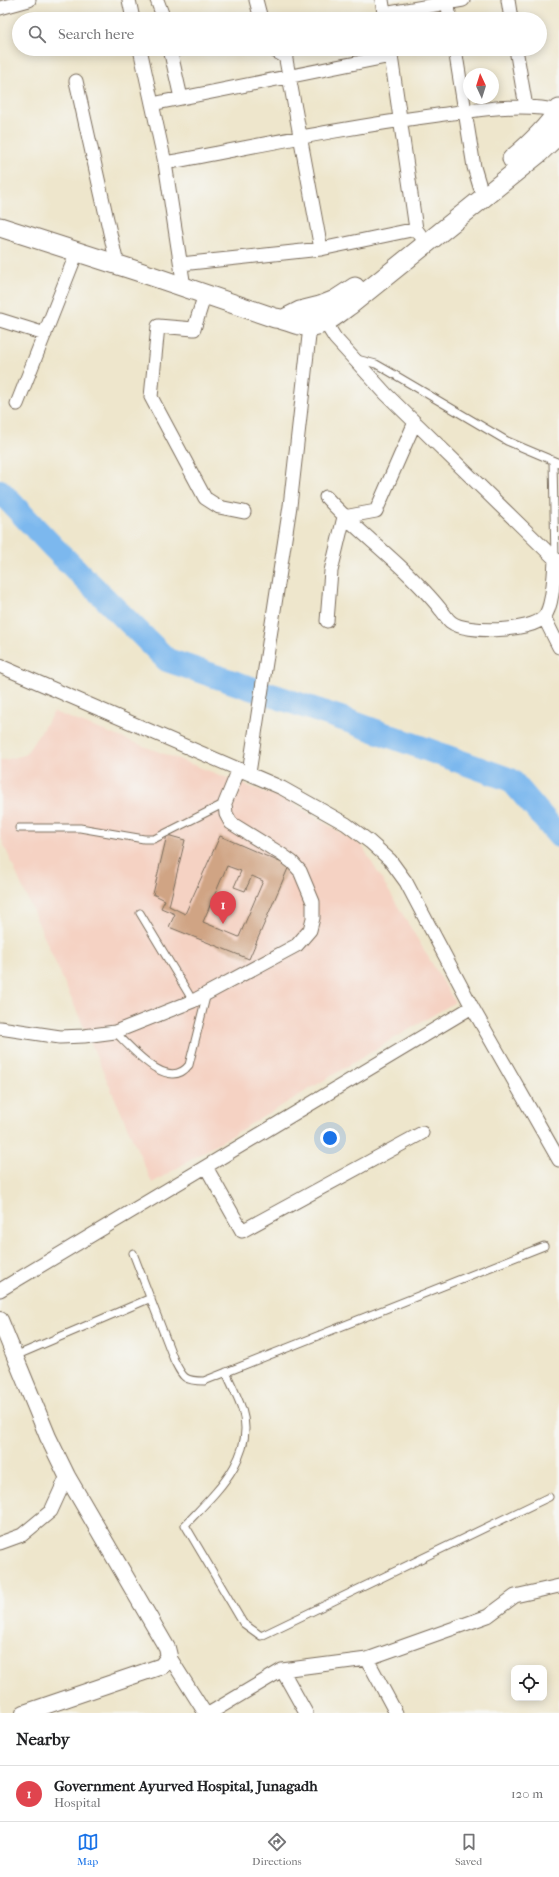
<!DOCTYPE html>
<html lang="en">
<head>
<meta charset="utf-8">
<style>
  :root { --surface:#fff; --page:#f6f6f6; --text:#202124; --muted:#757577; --line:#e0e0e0; --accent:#1a73e8 }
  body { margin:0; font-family:"IM FELL French Canon",serif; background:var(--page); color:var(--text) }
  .controls { position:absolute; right:12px; bottom:12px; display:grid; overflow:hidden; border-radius:8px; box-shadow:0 2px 10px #0003 }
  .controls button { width:36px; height:36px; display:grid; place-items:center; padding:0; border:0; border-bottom:1px solid var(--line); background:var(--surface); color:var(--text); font:20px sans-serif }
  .compass { position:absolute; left:463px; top:68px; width:36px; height:36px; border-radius:50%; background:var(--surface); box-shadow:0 2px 10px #0003; rotate:356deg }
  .you { position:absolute; left:330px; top:1138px; width:14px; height:14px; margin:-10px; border:3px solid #fff; border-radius:50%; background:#1a73e8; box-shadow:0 0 0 6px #1a73e833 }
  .badge { display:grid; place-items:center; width:26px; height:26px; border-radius:50%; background:var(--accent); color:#fff; font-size:13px; font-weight:700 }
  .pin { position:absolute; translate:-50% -33px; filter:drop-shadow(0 1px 2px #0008) }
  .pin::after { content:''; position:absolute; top:21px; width:14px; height:12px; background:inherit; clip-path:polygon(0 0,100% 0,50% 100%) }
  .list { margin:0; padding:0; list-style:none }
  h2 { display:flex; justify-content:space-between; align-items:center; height:52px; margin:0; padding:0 16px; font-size:17px }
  h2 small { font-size:13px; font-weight:400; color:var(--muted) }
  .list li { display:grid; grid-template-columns:26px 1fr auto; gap:12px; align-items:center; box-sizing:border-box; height:56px; padding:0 16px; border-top:1px solid var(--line) }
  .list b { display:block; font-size:15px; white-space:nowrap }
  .list p { margin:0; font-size:13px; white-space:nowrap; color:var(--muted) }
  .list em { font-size:13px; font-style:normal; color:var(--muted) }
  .icon { flex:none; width:22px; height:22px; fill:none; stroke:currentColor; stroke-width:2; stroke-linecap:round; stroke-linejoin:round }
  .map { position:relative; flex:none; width:559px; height:1713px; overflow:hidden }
  .search { position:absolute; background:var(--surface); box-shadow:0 2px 10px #0003; left:12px; right:12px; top:12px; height:44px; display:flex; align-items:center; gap:10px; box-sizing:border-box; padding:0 14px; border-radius:22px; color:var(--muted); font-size:15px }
  .sheet { height:108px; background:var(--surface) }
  nav { display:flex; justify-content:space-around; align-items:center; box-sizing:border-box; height:56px; border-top:1px solid var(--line); background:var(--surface); font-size:11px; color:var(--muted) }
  nav a { display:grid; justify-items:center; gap:2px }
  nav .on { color:var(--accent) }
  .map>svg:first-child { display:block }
</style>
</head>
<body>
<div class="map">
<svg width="559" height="1713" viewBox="0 0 559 1713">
  <rect width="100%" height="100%" fill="#f6f6f2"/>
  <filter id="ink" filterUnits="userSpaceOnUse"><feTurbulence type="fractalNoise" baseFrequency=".025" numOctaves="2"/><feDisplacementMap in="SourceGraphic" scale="8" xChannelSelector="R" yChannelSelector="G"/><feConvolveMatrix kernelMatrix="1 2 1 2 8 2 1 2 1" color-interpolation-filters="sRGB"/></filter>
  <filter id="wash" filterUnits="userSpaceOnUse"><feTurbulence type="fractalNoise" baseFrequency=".012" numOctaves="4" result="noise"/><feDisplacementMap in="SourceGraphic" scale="16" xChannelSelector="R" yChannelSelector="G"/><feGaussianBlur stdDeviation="0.9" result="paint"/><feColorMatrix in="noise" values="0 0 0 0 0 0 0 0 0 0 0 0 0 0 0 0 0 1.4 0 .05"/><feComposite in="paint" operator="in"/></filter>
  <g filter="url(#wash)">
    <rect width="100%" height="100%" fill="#eee6cc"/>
    <!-- built -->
    <path fill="#f5d2c3" d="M54,712L291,802L362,846L455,1002L152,1183L0,836V761L25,755Z"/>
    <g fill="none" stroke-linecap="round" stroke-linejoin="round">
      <!-- river -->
      <path stroke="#7bb8ee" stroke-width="24" d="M0,491L53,547L167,660L343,719L511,780L559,836"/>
    </g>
    <g id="blocks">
      <!-- building -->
      <path fill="#d0a484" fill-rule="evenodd" d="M167,835L185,840L169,906L185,914L220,836L289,866L249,959L169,927L175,914L161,908L165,900L153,894ZM227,866L241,871L234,887L245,891L252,876L263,881L239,937L203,922Z"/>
    </g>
  </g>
  <g filter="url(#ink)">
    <use href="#blocks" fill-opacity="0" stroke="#7a6c5b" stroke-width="1"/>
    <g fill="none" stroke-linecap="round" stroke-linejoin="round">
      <defs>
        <path id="service" d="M357,359L376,364L390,372L507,441L559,463
          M553,461L555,559
          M19,828H80L144,839H154L225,803
          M140,913L193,1001
          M115,1032C131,1047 168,1093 189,1065L207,993
          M133,1253L174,1360C183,1378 184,1381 204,1381L544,1246
          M15,1356L151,1298
          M226,1372C231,1384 238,1397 242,1409C257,1457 214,1494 185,1525L243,1623L261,1636L549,1497"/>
        <path id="minor" d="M129,0L133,19
          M157,0L164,19
          M256,0L261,19
          M382,0L385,19
          M447,0L450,19
          M508,0L511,19
          M0,8L29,0
          M384,14L463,0
          M140,49L165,163L184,287
          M170,49L181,98
          M272,49L286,57
          M284,49L321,249
          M390,49L416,229L421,236
          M455,49L474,167L480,187
          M516,49L526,107
          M76,81L117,264
          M152,104L391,56
          M165,163C256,146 346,127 438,115C475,110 523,102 559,111
          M181,264L321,249L416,229
          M205,294L194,329L158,326L151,397L205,498L219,507L244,512
          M324,315L330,330L335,338L386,394L559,563
          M0,320L45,334
          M17,404L77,252
          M326,497C352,526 383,549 410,576C421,587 432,598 441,610C444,613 447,619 451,622C466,634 531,632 544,617C553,607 554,575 555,561
          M544,617L559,647
          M327,621L331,571L344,517L376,511L415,422
          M0,666L282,788L346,824L370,842L390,860L406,882L472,1007L559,1160
          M249,773L290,506L311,318
          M0,1028L60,1037L84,1036L115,1032L193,1001L297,945L310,930L313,918V902L300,871L292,862L281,854L231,823L226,814L225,803L239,769
          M206,1167L242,1231L422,1133
          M0,1290L472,1007
          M0,1543L22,1535L51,1511L67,1476
          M169,1656L205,1713
          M367,1659L396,1713
          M282,1670L306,1713
          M210,1713L282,1670L367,1659L488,1616L515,1596L559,1586"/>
        <path id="tertiary" d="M0,1320L48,1437L67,1476L167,1648L169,1656L162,1666L24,1713"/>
        <path id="secondary" d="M512,159C530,144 547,128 559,109
          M0,227L137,271L275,318C284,319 290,323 299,325C319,331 335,316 350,305L539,153L559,134
          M284,319L300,311L320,306L335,300L355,287"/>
      </defs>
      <!-- service casing -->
      <use href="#service" stroke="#7a6c5b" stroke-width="9"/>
      <!-- minor casing -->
      <use href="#minor" stroke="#7a6c5b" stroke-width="15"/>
      <!-- tertiary casing -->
      <use href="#tertiary" stroke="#7a6c5b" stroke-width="18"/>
      <!-- secondary casing -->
      <use href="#secondary" stroke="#7a6c5b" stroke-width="21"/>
      <!-- service -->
      <use href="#service" stroke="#fff" stroke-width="7"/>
      <!-- minor -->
      <use href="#minor" stroke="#fff" stroke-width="13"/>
      <!-- tertiary -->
      <use href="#tertiary" stroke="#fff" stroke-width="16"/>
      <!-- secondary -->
      <use href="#secondary" stroke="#fff" stroke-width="19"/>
    </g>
  </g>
</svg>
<div class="controls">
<button><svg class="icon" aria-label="locate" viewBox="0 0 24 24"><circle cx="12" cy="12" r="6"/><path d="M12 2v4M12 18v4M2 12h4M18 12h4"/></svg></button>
</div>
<svg class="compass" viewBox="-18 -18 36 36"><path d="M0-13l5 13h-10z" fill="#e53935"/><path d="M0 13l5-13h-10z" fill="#757577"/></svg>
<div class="you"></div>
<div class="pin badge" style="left:223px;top:924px;background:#e0444e">1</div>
<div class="search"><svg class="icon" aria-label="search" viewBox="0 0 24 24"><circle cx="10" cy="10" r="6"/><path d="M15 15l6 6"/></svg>Search here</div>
</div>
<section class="sheet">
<h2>Nearby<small></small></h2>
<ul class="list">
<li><span class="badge" style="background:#e0444e">1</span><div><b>Government Ayurved Hospital, Junagadh</b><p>Hospital</p></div><em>120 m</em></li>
</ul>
</section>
<nav>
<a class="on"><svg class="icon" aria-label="map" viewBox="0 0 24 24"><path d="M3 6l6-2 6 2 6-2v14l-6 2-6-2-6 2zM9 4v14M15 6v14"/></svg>Map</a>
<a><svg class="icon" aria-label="directions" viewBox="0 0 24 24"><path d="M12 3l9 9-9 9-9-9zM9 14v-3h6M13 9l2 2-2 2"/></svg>Directions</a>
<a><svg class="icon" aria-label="saved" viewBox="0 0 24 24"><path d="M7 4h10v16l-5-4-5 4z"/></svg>Saved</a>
</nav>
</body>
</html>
